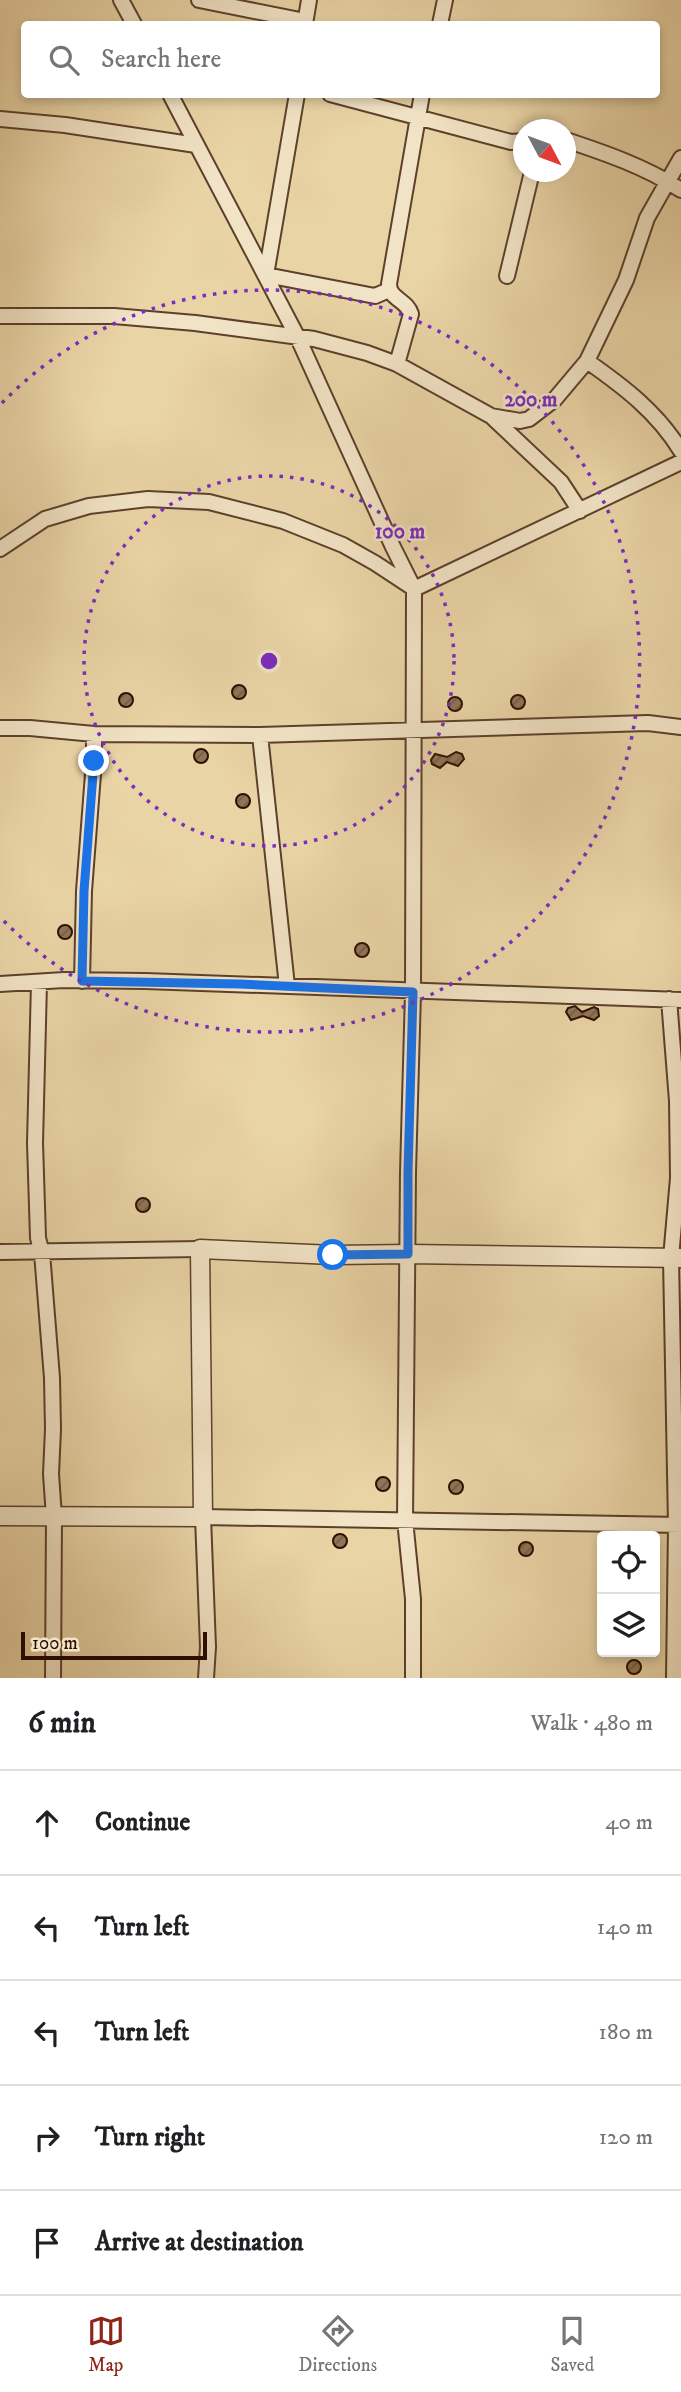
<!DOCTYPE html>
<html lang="en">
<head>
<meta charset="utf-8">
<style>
  :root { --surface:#fff; --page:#f2f2f2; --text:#202124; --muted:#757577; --line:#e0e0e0; --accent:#8f2418 }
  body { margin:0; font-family:"IM FELL DW Pica",serif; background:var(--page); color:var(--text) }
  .controls { position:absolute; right:21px; bottom:21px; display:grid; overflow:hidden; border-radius:7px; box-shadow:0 4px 10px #0003 }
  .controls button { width:63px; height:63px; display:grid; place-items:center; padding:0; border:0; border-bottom:2px solid var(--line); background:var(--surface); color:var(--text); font:35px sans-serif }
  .compass { position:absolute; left:513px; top:119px; width:63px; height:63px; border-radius:50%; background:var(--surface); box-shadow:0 4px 10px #0003; rotate:131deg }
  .scale { position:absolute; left:21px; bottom:18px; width:186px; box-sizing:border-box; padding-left:7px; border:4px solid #2e0f02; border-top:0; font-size:19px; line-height:24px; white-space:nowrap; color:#2e0f02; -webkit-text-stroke:5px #f1e3c5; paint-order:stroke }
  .stop { position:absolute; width:21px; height:21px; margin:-16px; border:5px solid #1a73e8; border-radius:50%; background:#fff }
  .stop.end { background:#1a73e8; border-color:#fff; box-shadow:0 2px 7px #0008 }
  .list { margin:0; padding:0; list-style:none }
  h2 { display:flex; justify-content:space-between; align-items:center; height:91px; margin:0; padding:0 28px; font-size:30px }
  h2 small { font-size:23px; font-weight:400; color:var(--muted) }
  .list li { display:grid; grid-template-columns:46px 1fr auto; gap:21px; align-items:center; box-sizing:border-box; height:105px; padding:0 28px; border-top:2px solid var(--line) }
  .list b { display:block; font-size:26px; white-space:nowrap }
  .list em { font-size:23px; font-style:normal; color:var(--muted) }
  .icon { flex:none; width:38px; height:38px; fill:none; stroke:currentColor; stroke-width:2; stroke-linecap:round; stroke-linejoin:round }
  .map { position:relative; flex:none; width:681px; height:1678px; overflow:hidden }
  .search { position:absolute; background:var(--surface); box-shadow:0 4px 10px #0003; left:21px; right:21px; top:21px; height:77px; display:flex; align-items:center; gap:18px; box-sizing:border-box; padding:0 24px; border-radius:7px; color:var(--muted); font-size:26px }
  .sheet { height:616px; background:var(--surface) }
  nav { display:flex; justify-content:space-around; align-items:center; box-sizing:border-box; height:98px; border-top:2px solid var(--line); background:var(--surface); font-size:19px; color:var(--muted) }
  nav a { display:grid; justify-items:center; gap:4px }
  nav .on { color:var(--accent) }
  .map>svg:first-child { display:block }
</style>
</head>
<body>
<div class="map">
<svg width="681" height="1678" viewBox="0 0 681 1678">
  <defs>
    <pattern id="building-hatch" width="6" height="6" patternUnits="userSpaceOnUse" patternTransform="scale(1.75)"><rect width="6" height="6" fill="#8f7557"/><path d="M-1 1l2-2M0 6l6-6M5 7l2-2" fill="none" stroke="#755e46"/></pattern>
  </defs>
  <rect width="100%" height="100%" fill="#e9d4a6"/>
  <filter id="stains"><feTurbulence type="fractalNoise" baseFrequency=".00286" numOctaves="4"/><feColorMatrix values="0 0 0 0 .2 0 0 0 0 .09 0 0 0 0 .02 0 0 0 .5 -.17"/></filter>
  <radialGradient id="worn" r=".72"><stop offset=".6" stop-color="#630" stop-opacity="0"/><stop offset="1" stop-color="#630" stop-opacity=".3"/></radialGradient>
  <!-- building -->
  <path fill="url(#building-hatch)" stroke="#2e0f02" stroke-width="2" d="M232 692a7 7 0 1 1 14 0a7 7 0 1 1-14 0Z
    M119 700a7 7 0 1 1 14 0a7 7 0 1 1-14 0Z
    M511 702a7 7 0 1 1 14 0a7 7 0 1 1-14 0Z
    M448 704a7 7 0 1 1 14 0a7 7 0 1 1-14 0Z
    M194 756a7 7 0 1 1 14 0a7 7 0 1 1-14 0Z
    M456,752L462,754L464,759L458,766L447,762L440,768L432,764L431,760L435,754L447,757Z
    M236 801a7 7 0 1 1 14 0a7 7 0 1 1-14 0Z
    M58 932a7 7 0 1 1 14 0a7 7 0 1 1-14 0Z
    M355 950a7 7 0 1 1 14 0a7 7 0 1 1-14 0Z
    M575,1006L582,1012L594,1007L598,1009L599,1016L594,1020L583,1016L571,1020L566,1012L568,1008Z
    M136 1205a7 7 0 1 1 14 0a7 7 0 1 1-14 0Z
    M376 1484a7 7 0 1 1 14 0a7 7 0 1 1-14 0Z
    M449 1487a7 7 0 1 1 14 0a7 7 0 1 1-14 0Z
    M333 1541a7 7 0 1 1 14 0a7 7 0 1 1-14 0Z
    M519 1549a7 7 0 1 1 14 0a7 7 0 1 1-14 0Z
    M627 1667a7 7 0 1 1 14 0a7 7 0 1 1-14 0Z"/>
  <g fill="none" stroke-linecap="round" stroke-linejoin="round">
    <defs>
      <path id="minor" d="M121,0L134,24
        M199,0L305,21
        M305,24L309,0
        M440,24L445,0
        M170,94L298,338L393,547L414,589L413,992L408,1172L405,1520L413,1599V1678
        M297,94L266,275L375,296L389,290
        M330,94L511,142L524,141
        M0,119L65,125L196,145
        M566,140C605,153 646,167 681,190
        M507,276L532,172
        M0,316H114L195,323L314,339L367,353L397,364L491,416L520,421L529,419L555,399L587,361L626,280L647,218L681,158
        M587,361C624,387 657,412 681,451
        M397,364L411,314C407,300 389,299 389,284L422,94
        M493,418L561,482L580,511
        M0,549L45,519L89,506L148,499L209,502L283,521L343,545L375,563L413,588
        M414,589L681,462
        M0,728H30L94,734L260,735L648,723L681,727
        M260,735L287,986
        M82,981L84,891L94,761V734
        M39,983L35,1143L38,1238L42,1253L52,1378L53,1429L51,1474L54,1517L53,1678
        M0,984L64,980L145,981L681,1000
        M669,999L677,1101L678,1178L671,1258L676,1525L674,1678
        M0,1252L200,1249
        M206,1678L208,1647L203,1517L681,1525"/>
      <path id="tertiary" d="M0,1516L203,1517L200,1249L333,1255L409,1254L681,1258"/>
    </defs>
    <!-- minor casing -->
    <use href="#minor" stroke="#5d402b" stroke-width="18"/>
    <!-- tertiary casing -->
    <use href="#tertiary" stroke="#5d402b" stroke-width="21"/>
    <!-- minor -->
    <use href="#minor" stroke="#f1e3c5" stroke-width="14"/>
    <!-- tertiary -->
    <use href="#tertiary" stroke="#f1e3c5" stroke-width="18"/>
  </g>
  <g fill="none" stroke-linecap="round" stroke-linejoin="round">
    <!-- route -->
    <path stroke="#1a73e8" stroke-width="9" d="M94,761L84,891L82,981L240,984L413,992L408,1172V1254L333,1255"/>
  </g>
  <!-- distance rings -->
  <g fill="none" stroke="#7b2cbf" stroke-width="3.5" stroke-dasharray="3.5 7">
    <circle cx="269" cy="661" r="185"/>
    <path d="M2 403A371 371 0 1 1 2 919"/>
  </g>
  <circle cx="269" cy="661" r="10" fill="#7b2cbf" stroke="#f1e3c5" stroke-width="3.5"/>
  <g font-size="21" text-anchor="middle" font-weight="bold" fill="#7b2cbf" stroke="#f1e3c5" stroke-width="5" stroke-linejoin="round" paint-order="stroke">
    <text x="531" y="406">200 m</text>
    <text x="400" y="538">100 m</text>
  </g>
  <rect width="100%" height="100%" filter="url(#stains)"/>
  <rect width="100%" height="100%" fill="url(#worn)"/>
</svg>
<div class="controls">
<button><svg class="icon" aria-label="locate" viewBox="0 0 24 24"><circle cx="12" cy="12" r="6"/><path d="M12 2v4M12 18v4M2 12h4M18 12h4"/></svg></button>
<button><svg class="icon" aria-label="layers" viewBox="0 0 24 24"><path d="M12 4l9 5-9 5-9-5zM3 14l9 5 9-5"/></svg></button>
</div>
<svg class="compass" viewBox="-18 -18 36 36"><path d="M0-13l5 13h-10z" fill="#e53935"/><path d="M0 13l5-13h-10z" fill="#757577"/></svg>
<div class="scale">100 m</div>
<div class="stop" style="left:333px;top:1255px"></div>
<div class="stop end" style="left:94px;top:761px"></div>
<div class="search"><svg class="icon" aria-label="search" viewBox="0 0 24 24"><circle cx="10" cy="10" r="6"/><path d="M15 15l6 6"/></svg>Search here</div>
</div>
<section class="sheet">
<h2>6 min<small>Walk · 480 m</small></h2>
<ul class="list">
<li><svg class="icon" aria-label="ahead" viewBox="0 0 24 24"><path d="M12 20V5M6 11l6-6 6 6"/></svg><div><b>Continue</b></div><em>40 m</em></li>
<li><svg class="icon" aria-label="left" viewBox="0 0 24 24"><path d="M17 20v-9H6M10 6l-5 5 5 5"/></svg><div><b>Turn left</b></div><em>140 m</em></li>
<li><svg class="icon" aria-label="left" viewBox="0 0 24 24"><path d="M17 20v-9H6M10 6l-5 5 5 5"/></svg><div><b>Turn left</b></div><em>180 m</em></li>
<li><svg class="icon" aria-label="right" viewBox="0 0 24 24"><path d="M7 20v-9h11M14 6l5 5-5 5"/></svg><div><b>Turn right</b></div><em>120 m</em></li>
<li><svg class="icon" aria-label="arrive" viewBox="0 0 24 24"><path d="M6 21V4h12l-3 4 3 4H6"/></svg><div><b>Arrive at destination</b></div></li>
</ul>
</section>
<nav>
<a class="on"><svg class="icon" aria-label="map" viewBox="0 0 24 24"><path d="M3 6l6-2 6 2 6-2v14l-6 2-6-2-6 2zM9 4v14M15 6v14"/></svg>Map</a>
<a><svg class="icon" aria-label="directions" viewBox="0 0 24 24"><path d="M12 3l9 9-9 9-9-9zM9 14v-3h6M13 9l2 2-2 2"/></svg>Directions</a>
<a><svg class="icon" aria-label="saved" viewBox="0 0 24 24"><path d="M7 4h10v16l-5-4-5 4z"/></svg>Saved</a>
</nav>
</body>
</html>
